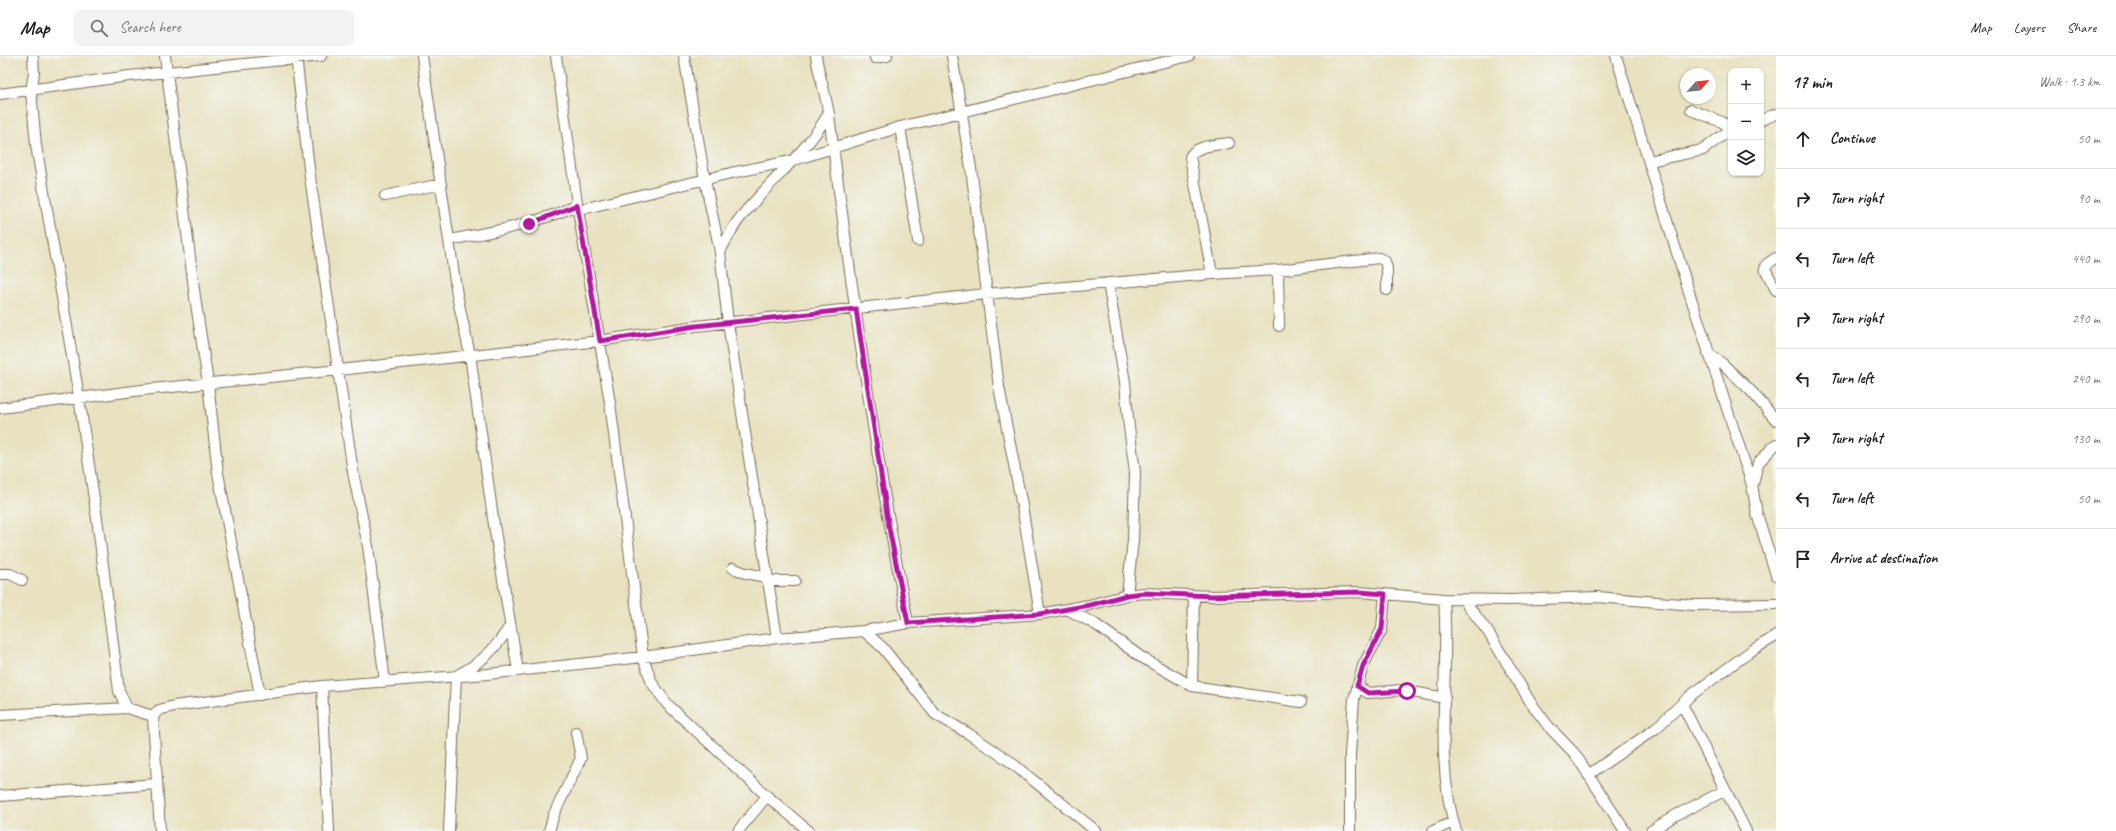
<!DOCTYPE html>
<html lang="en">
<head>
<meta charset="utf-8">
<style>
  :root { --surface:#fff; --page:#f2f2f2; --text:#222; --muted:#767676; --line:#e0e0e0 }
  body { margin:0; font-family:Caveat,sans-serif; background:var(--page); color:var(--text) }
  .controls { position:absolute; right:12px; top:12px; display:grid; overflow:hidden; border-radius:8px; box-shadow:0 1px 3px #0004 }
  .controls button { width:36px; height:36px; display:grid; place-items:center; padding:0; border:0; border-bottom:1px solid var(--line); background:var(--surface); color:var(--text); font:20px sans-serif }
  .compass { position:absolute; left:1680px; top:12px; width:36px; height:36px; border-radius:50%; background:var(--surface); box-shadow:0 1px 3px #0004; rotate:63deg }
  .stop { position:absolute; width:12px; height:12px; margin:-9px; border:3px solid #b5179e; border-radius:50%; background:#fff }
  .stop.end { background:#b5179e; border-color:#fff; box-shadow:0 1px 4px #0008 }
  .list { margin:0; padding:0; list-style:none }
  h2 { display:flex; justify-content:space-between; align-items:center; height:52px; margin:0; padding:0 16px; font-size:17px }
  h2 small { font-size:13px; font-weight:400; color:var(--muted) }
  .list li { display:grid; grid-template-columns:26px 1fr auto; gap:12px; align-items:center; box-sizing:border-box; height:60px; padding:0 16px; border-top:1px solid var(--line) }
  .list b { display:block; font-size:15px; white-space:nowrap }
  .list em { font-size:13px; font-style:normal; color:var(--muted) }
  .icon { flex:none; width:22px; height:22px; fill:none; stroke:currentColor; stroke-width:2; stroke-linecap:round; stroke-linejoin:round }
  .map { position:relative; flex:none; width:1776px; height:775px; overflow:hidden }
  header { display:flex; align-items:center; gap:24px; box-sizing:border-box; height:56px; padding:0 20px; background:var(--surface); border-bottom:1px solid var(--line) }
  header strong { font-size:19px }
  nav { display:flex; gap:22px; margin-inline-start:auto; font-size:14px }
  .search { width:280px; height:36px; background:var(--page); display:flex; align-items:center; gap:10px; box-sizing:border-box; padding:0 14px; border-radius:8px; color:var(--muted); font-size:15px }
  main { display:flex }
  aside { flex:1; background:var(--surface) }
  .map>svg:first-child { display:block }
</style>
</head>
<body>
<header>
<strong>Map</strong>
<div class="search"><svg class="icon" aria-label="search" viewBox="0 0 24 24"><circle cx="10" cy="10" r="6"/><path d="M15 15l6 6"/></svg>Search here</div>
<nav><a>Map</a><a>Layers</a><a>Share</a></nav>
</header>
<main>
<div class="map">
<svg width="1776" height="775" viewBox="0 0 1776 775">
  <rect width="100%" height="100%" fill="#f6f6f2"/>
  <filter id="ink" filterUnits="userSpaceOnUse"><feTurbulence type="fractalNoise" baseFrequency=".025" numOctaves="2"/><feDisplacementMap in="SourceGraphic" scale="8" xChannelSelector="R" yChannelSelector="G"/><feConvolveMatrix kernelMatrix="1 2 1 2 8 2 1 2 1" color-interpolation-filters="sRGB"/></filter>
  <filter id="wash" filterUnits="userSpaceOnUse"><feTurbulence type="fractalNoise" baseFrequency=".012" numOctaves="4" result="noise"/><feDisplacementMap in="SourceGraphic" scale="16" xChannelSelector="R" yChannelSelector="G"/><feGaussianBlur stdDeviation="0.9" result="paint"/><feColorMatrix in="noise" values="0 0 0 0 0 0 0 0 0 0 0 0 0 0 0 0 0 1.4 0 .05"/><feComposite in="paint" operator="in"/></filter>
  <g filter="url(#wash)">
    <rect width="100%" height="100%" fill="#e8e2c0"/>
  </g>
  <g filter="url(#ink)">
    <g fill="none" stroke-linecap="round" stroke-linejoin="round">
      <defs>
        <path id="minor" d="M33,0L34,17L31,35L36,89L79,341L98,470L119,635L127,652
          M165,0L195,241L208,327L218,417L260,639
          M296,0L310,121L353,416L368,490L385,626
          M422,0L457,239L470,299L494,469L518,615
          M556,0L578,154L610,347L643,601L652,627L667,648L767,740L809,775
          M684,0L705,124L720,196L728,267L777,582
          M816,0C819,20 826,39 829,59C851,229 875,399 908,567
          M952,0L971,112L999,331L1022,450L1040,558
          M1616,0L1690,239L1752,429L1757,458L1776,519
          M875,2L887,0
          M0,38L129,20L321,0
          M1691,54L1722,66L1731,72
          M1761,64L1776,58
          M900,71L918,185
          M1649,105L1703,94L1731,73
          M385,140L441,128
          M578,154L731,117L791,105L900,71L1189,0
          M449,184C493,176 536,168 577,149
          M720,196C726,184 732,172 740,162C770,125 805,98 829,57
          M1776,202L1767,208L1765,213L1776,234
          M1278,214L1279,270
          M1212,218L1190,101C1195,89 1218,89 1229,87
          M1108,227L1125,326L1128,363L1135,416L1133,484L1127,539
          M1708,297L1723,308L1751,335L1776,364
          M0,352L142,334L339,314L599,285L696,270L986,238L1212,218L1278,214L1379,202L1385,205L1387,213V234
          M1753,428L1758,407L1776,388
          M733,512L745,517L766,521
          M0,518H10L22,524
          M767,525H795
          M1444,543C1450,620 1433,700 1456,775
          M1464,544L1488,576L1531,647L1549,671L1575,698L1625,775
          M1067,553L1095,568L1141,601L1192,630L1301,646
          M864,575L883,592L935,658L969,678L1008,704L1096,775
          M322,630L329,775
          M1192,630L1194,540
          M1357,630L1368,637L1402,634L1445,642
          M1682,648L1746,775
          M0,659L127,652L153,660
          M1588,719L1655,673L1690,640L1751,595L1776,580
          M0,740L157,728
          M160,775L153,660L159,654L174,650L322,630L488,618L643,601L777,582L864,575L908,567L1040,558L1089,549L1127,539L1144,537L1213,540L1359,536L1444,543L1510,544L1597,541L1694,549L1776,548
          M449,775L456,620C482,606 494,595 510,570
          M549,775L554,758L581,702L576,676
          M738,775L767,740
          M1350,775V698L1354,643L1363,610L1382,573L1385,538
          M1433,775L1453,766
          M1651,775L1676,759L1724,735"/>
      </defs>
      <!-- minor casing -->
      <use href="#minor" stroke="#786a57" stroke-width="12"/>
      <!-- minor -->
      <use href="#minor" stroke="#fff" stroke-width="10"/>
    </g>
  </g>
  <g fill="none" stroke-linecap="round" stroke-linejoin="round" filter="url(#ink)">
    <!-- route -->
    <path stroke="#b5179e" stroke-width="5" d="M529,168L577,149L600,285L696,270L856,253L889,472L908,567L1040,558L1090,549L1127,539L1144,537L1213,540L1360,536L1385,538L1382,573L1363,610L1357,630L1368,637L1407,635"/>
  </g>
</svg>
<div class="controls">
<button>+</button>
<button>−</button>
<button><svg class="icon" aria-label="layers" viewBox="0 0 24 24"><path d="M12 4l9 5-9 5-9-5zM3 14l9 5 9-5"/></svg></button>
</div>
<svg class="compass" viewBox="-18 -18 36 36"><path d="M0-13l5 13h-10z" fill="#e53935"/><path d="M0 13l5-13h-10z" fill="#767676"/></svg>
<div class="stop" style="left:1407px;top:635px"></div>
<div class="stop end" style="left:529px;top:168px"></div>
</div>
<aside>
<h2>17 min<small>Walk · 1.3 km</small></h2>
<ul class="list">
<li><svg class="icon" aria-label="ahead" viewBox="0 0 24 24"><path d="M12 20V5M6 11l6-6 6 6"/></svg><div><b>Continue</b></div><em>50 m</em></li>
<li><svg class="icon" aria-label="right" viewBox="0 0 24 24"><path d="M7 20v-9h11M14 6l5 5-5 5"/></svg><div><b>Turn right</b></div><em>90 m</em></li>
<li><svg class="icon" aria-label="left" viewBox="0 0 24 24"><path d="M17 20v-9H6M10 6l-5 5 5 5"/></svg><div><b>Turn left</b></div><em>440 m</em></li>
<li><svg class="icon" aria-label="right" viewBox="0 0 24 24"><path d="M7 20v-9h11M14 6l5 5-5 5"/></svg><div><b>Turn right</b></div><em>290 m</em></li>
<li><svg class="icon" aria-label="left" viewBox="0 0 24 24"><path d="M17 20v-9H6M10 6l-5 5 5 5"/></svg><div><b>Turn left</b></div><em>240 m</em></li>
<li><svg class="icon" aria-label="right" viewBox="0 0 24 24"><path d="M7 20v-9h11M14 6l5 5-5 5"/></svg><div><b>Turn right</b></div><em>130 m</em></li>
<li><svg class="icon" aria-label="left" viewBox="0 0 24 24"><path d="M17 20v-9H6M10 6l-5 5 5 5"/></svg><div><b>Turn left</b></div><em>50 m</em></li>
<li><svg class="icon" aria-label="arrive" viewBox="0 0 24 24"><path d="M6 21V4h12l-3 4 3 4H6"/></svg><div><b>Arrive at destination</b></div></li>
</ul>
</aside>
</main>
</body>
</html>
